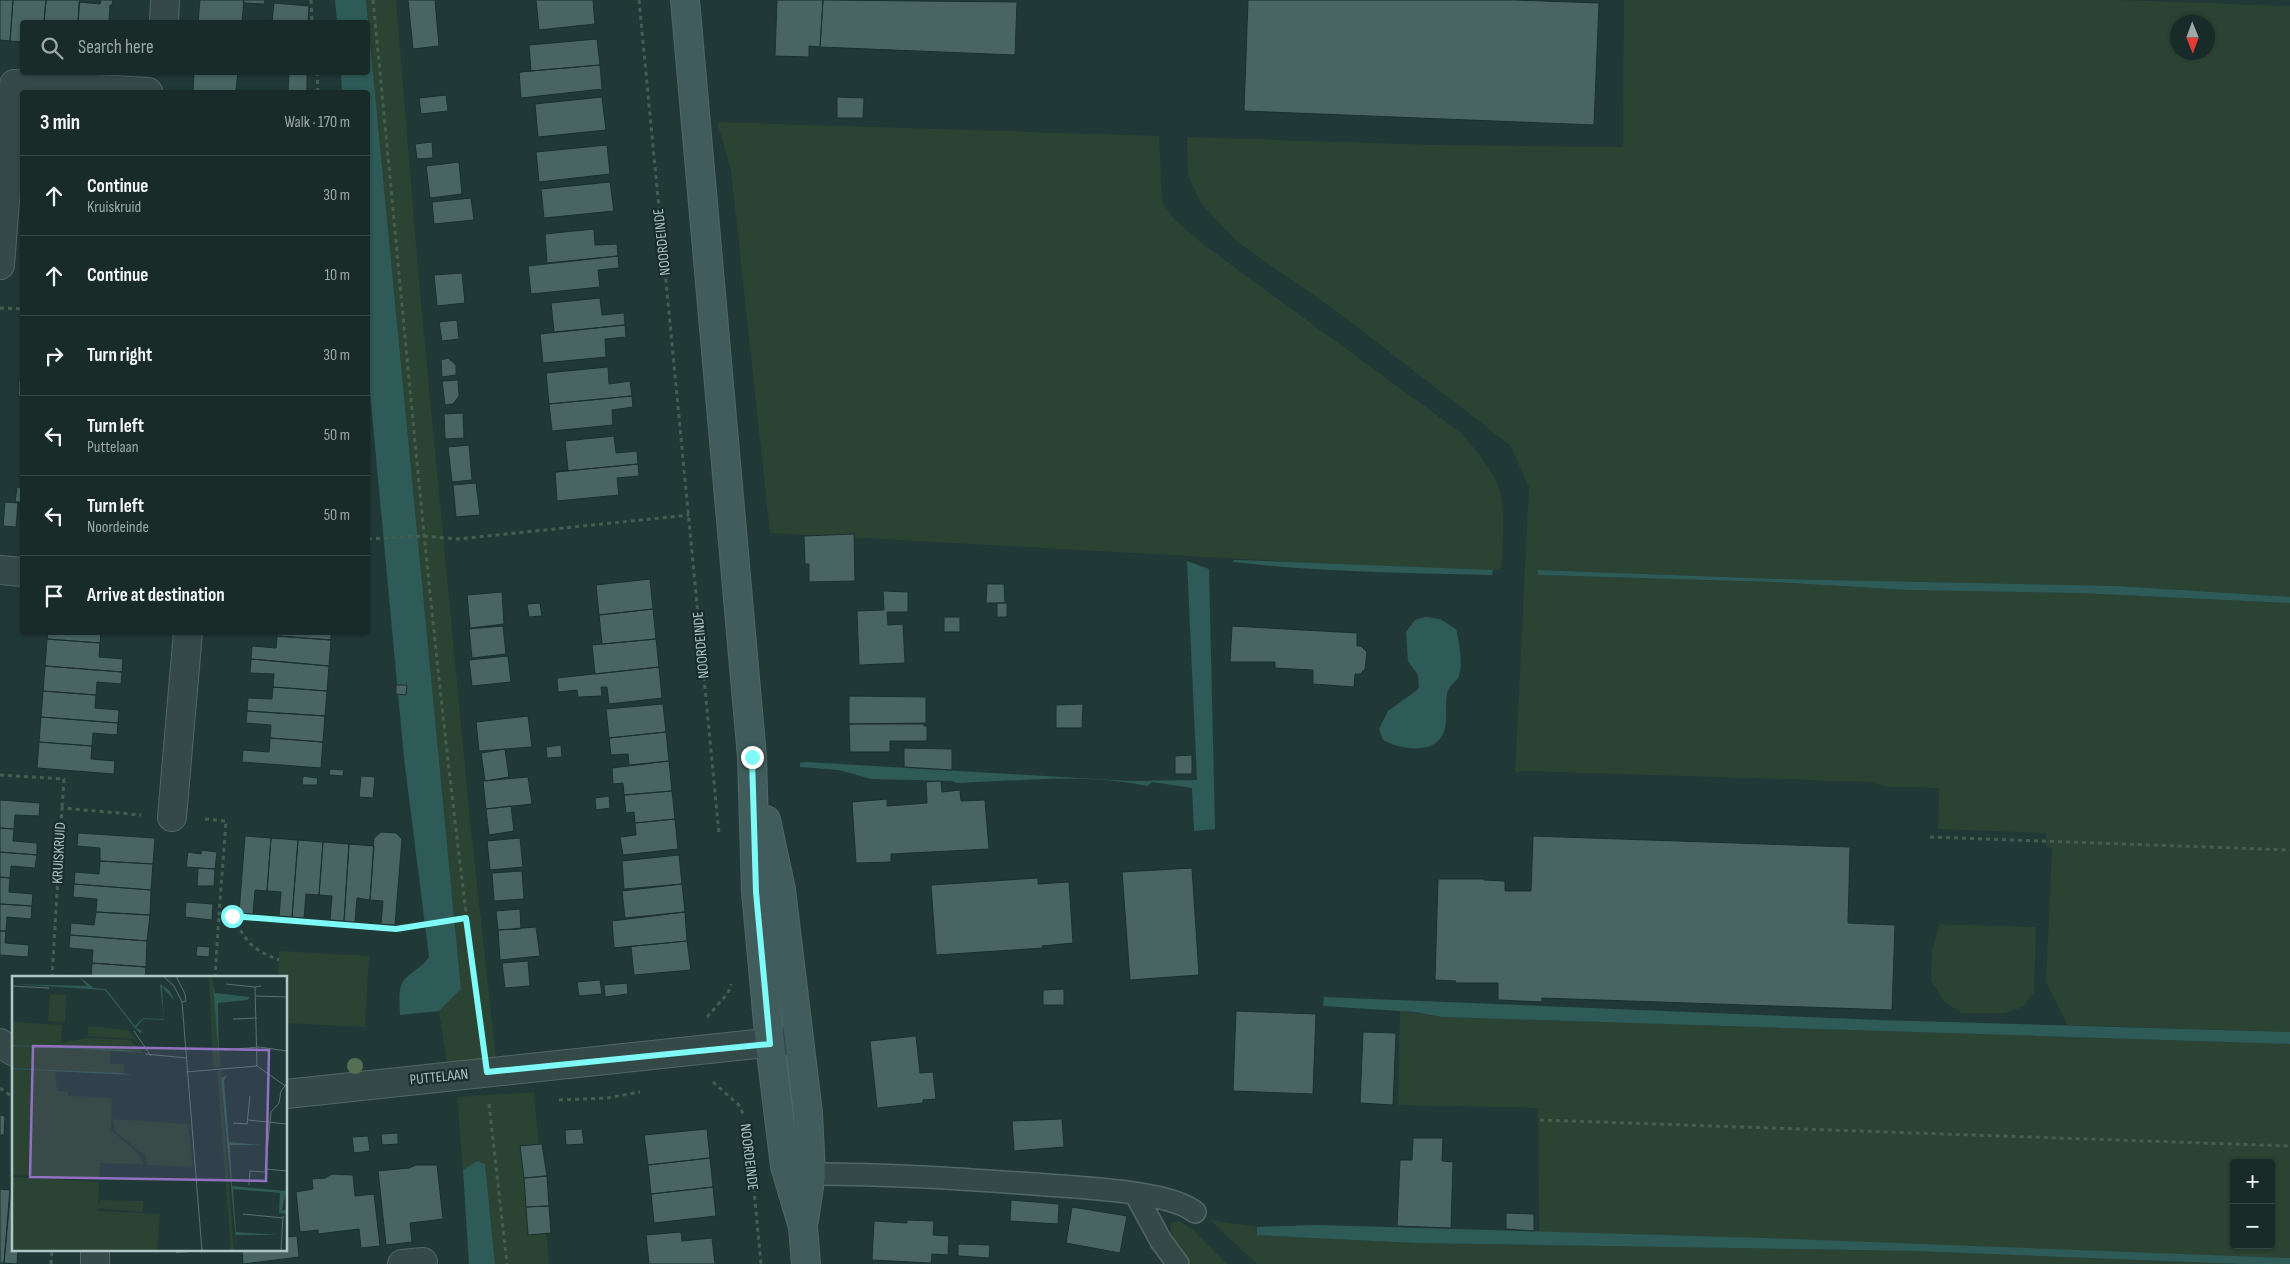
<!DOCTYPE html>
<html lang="en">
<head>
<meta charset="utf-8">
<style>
  :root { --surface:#182b29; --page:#253735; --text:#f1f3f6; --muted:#9fa7a8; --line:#364746 }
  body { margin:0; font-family:"Sofia Sans Condensed",sans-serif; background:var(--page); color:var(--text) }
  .controls { position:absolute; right:15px; bottom:15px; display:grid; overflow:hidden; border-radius:5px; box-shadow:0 1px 4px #0004 }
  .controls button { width:45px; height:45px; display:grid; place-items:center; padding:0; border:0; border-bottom:1px solid var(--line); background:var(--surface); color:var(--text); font:25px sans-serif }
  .compass { position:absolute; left:2170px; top:15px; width:45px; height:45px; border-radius:50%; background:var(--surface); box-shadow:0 1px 4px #0004; rotate:179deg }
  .stop { position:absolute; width:15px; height:15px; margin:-11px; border:4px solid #7efbf6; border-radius:50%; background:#fff }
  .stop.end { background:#7efbf6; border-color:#fff; box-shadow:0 1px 5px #0008 }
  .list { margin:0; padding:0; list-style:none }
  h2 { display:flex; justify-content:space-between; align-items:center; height:65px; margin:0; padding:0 20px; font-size:21px }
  h2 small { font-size:16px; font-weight:400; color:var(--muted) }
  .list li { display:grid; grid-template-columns:32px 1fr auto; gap:15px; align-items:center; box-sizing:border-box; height:80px; padding:0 20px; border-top:1px solid var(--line) }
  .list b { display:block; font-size:19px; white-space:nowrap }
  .list p { margin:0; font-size:16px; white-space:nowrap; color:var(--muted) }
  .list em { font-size:16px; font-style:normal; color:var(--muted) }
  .icon { flex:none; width:28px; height:28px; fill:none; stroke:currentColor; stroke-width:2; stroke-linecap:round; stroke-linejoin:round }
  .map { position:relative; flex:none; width:2290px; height:1264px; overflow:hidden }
  .search { position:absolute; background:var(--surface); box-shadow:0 1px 4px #0004; left:20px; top:20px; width:350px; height:55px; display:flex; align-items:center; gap:12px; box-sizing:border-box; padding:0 18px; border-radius:5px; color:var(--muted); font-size:19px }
  .panel { position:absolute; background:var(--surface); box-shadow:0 1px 4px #0004; left:20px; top:90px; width:350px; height:545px; border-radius:5px }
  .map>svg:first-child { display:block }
</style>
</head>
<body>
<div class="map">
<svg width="2290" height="1264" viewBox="0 0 2290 1264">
  <rect width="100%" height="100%" fill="#203937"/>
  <!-- green -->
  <path fill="#2b4333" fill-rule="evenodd" d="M366,0H396L419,282L470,820L496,1059L447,1063L439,1011L461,989Z
    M1624,0H2117L2290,6V597L2117,586L1782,579L1538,570V575L1773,582L1908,590L2079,593L2290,603V1032L2070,1025L2068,1026L2046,982L2052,848L2046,847V833L1938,829L1939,788L1888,787L1873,782L1524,771L1515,773L1529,487L1510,445L1339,313L1236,241L1200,202L1188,175L1187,137L1433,145L1623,147ZM2178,22H2208V52H2178Z
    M717,122L1159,136L1162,202L1174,219L1204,245L1461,433C1474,448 1494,471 1500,491C1506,515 1502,543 1502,568L1493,570L1353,565L770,533L731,170Z
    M1939,924L2036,927L2034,992L2023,1007L2004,1013H1962L1944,1002L1931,980L1932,952Z
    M279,951L369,956L365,1027L286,1023V978H278Z
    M1400,1011L1442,1017L2290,1044V1258L1539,1232L1538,1108L1398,1105ZM2234,1163H2271V1245H2234Z
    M534,1092L549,1264H495L485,1165L477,1161L463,1170L457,1097Z
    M1210,1220L1257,1227V1235L1413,1243L1914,1251L2240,1264H1257Z
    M1179,1221L1192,1229L1227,1264H1185L1172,1237L1170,1223Z"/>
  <!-- water -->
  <path fill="#2e5a57" d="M335,0H366L461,989L439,1011L400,1015C400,1005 397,987 405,979C412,971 423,967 429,957L404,758L368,371V92H342L341,73L368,72V22H337Z
    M1234,560H1240L1493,570L1492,575C1405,573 1319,572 1233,562Z
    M1187,561L1209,569L1215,829L1194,831L1192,788L1152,782L1147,786C1087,773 1018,781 957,783L953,781L871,779L839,770L800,767V763L806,762L1129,781L1197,780Z
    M1538,570L1782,579L2117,586L2290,597V603L2079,593L1908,590L1773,582L1538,575Z
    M1426,617L1440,619L1456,629C1459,641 1464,667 1458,678C1455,682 1450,686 1448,690C1444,702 1448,716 1445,728C1439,756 1402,750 1383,740L1379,729L1388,711L1416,691L1419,687L1418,675L1408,661L1406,632L1415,620Z
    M1324,997L1880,1020L2290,1032V1044L1442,1017L1414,1012L1323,1006Z
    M477,1161L485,1164L495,1264H469L463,1170Z
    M1316,1225L1765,1238L2290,1258V1264H2240L1914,1251L1414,1243L1257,1235V1227Z"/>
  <!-- building -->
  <path fill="#486563" stroke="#1b302e" d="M0,0H13L10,41L0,40Z
    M13,0H46L44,22H22V42L10,41Z
    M46,0H80L78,22H44Z
    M101,0H113L112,5H110L109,22H78L79,2L100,4Z
    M200,0H244L242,22H198Z
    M244,0H265L264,4L243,3Z
    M408,0H435L439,46L413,49Z
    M536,0H593L595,24L539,30Z
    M777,0H823L820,47L809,46V57L775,56Z
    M823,0L1017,2L1015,55L820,47Z
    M1248,0H1514L1599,3L1594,125L1244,111Z
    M274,3L309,6L308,22H272Z
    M597,39L600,65L519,72L531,71L529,45Z
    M600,65L602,89L521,98L519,72Z
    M194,72H238L236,90L257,92H193Z
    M289,72L307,73V92H288Z
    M446,95L448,111L421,114L419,98Z
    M602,97L606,130L538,137L535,104Z
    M837,97L864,98L863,118H837Z
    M432,142L433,158L417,159L415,144Z
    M607,145L610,174L539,182L536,152Z
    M459,162L462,194L430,198L426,166Z
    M610,182L614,211L544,218L541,189Z
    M471,198L474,220L434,224L432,202Z
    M594,229L595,245L617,244L618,256L547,263L545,234Z
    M618,256L619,268L598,270L600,287L531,294L528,266Z
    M462,273L465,303L437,306L434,275Z
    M600,298L602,315L624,313L625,325L554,332L551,303Z
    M457,320L459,339L442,341L439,322Z
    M625,325L626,337L605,339L606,357L543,363L540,334Z
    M448,358L456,365V375L442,377L441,360Z
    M608,367L609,384L630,381L632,396L549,404L546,373Z
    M19,380H22V396H18Z
    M458,380L459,396L453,404L445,405L442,381Z
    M632,396L633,407L612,410L613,425L552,431L549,404Z
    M463,413L464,438L445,439L444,414Z
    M614,436L616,453L637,451L638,464L555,472L568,470L565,441Z
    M469,445L472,480L452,482L448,447Z
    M638,464L639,476L617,478L619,495L557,501L555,472Z
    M476,483L480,515L456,517L453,485Z
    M17,487L22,488V502H15Z
    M5,502L18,503L16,527L3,526Z
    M854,534L855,581L809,582V564H805L804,536Z
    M650,579L653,609L599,615L596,585Z
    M987,584H1004L1005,603H986Z
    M883,591L908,592V612H887L888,625L903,624L905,663L859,665L857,611L884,610Z
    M502,592L504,624L470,628L467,595Z
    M540,603L542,616L529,617L527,604Z
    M997,603H1007V617H997Z
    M653,609L656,639L602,644L599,615Z
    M944,617H960V632H944Z
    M503,626L506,654L472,658L469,629Z
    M1232,626L1357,633V646H1361L1367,652L1365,669L1360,674H1355L1354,687L1313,684V670L1275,668V662H1230Z
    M48,632H101L100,643L47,639Z
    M277,632H331V640L277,636Z
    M277,636L331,640L329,666L251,659L252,646L276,648Z
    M47,639L100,643L99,657L123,659L122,672L45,666Z
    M656,639L659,667L595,674L592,645Z
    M508,656L511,682L472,686L469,660Z
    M251,659L329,666L327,691L273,687L274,674L250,673Z
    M45,666L122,672L121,684L97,682L96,695L43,691Z
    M659,667L662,698L609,704L607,687H601L602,696L578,697L577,690L558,692L557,678Z
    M396,685H407L406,695L396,694Z
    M273,687L327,691L325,716L247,711L248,698L272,699Z
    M43,691L96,695L95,708L119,710L118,723L41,717Z
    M849,696L926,697V723L849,724Z
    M663,704L666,732L609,738L606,709Z
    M1083,704L1082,728H1056V705Z
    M247,711L325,716L323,742L270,738L271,725L246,723Z
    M528,716L532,747L479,751L476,722Z
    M41,717L118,723L117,735L93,733L92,746L39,742Z
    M849,724H924V726H927V741H890V752H850Z
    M666,732L669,761L629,765L628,754L611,755L609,738Z
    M270,738L323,742L321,768L242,762L243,750L269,752Z
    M39,742L92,746L91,759L115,761L114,774L37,768Z
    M561,745L562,757L547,758L546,747Z
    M904,748L952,749V770L904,767Z
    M505,749L509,777L485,781L481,753Z
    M1192,755V774H1175V756Z
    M669,761L672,791L624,795L623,783L613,784L612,768Z
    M330,769L344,770L343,776L329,775Z
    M303,776L318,778L317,785H302Z
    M361,776L375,777L373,798L359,797Z
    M528,777L532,804L486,809L483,781Z
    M941,781L942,792L960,790L961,801L985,800L989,849L891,854V862L856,863L852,802L887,799V806L927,803L926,782Z
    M672,791L675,819L635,823L634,812L626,813L624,795Z
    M609,796L610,808L596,810L595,798Z
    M0,800L40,803L39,816L15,815L14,829L0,828Z
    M511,806L514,831L489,835L486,809Z
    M675,819L678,849L623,855L620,837L636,835L635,823Z
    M0,828L14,829L13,841L37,843V855L0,852Z
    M381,832L396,833L402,839L395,925L381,924L383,901L370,900L374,838Z
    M78,833L155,838L153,864L100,861V848L77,846Z
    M245,836L271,838L267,891L255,890L253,914L239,913Z
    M1533,836L1850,847L1848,923L1895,925L1892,1010L1542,998V1002L1498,1000V983H1455L1456,981L1435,980L1438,879H1484V880L1505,881V891H1531Z
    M271,838L298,840L292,917L279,916L281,892L267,891Z
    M520,838L523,867L490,870L487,841Z
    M298,840L323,842L319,895L306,894L304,918L292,917Z
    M323,842L349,844L344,921L330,920L332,896L319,895Z
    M349,844L374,846L370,900L357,898L355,922L344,921Z
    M202,850L217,852L215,869L186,867L188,852L201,854Z
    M0,852L37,855L35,868L11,866L10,878L0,877Z
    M679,855L682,884L624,889L622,861Z
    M100,861L153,864L151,890L74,884L75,872L99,874Z
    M198,868L215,869L214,886H197Z
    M1192,868L1199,975L1130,980L1122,872Z
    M522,871L524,899L494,901L492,873Z
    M0,877L10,878L9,892L33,894L32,906L0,904Z
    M1038,878V884L1069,882L1073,943L1042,946L1043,948L936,955L931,885Z
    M74,884L151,890L150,915L96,912L97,899L73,897Z
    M682,884L685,912L625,918L622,891Z
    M186,902L213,904L212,920L185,917Z
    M0,904L32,906L31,919L7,917L6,931H0Z
    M520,909L521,929L498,930L496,911Z
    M96,912L150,915L147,941L70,935L71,923L94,925Z
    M685,912L687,941L614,948L612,921Z
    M536,927L540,956L500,960L498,930Z
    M0,931H6L5,943L29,945L28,957L0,955Z
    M70,935L147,941L146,967L92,963L93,950L69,948Z
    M687,941L691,970L634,975L631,947L614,948Z
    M197,946L210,947L209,957L196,956Z
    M528,961L530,986L505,988L502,963Z
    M92,963L146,967L145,978H67V974L91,976Z
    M600,980L602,994L579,996L577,982Z
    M627,983L628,994L605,997L604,985Z
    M1064,989V1005H1043V990Z
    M1236,1011L1316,1014L1313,1094L1233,1091Z
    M1363,1032L1396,1033L1393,1105L1360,1103Z
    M916,1036L920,1073L933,1072L936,1099L923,1100V1103L877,1108L870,1041Z
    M0,1115L5,1116L4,1135H0Z
    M1062,1119L1064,1147L1014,1151L1012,1121Z
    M582,1129L584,1144L566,1145L565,1130Z
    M707,1129L710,1158L648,1165L644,1135Z
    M398,1133V1144L382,1145L381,1134Z
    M368,1136L370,1151L354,1153L352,1137Z
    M1413,1138H1443L1442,1161L1453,1162L1451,1228L1397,1226L1400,1160H1412Z
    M542,1144L547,1176L524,1178L520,1146Z
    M710,1158L713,1187L651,1194L648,1165Z
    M416,1165H437L443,1219L410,1223L412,1242L386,1245L378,1171L409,1168Z
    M332,1174L353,1175L355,1196L374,1194L380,1246L361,1248L359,1229L318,1234V1230L300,1232L296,1192L313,1189L312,1179L325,1178Z
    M11,1176L4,1263H0V1189L9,1190Z
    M12,1176H14V1250H18L17,1264L4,1263Z
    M547,1176L549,1206L526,1207L524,1178Z
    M713,1187L716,1216L654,1223L651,1194Z
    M1011,1200L1059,1204L1058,1224L1010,1221Z
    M549,1206L551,1233L528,1235L526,1207Z
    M1072,1207L1127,1216L1120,1253L1066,1243Z
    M1506,1213L1534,1214V1231L1506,1229Z
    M907,1220L934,1221L933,1235L949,1236L948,1255L932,1254L931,1263L872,1260L874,1221L907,1223Z
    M681,1232L682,1241L712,1238L715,1264H649L646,1235Z
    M297,1236L299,1257L243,1264L242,1250H286V1237Z
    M958,1244L990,1245L989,1258L958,1256Z
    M175,1250H215L176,1254Z"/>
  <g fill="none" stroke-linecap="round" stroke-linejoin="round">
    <defs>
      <path id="service" d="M797,1174C881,1173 964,1179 1047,1185C1083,1188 1169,1191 1195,1212
        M1136,1195L1161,1241L1178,1264"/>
      <path id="minor" d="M164,22L165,0
        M0,265L14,84L148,92
        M0,570L22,572
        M172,817L188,632
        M95,1250V1264
        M402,1264L423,1262"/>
      <path id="tertiary" d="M0,1043L14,1052
        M286,1094L794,1040"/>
      <path id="secondary" d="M685,0L752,757L756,892L770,1044L785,1166L803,1227L806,1264
        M766,820L781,890L808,1113L811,1174L804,1220"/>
    </defs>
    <!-- service casing -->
    <use href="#service" stroke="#516766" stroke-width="24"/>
    <!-- minor casing -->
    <use href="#minor" stroke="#516766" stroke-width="30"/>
    <!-- tertiary casing -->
    <use href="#tertiary" stroke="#516766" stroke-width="30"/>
    <!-- secondary casing -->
    <use href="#secondary" stroke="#516766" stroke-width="30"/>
    <!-- path -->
    <path stroke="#465e52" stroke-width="3" stroke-dasharray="4 4" stroke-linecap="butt" d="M311,0L312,22
      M373,0C407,347 435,695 483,1041
      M639,0L719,834
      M317,72L318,92
      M0,308L22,309
      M368,539L424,536L458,539L689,515
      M0,775L64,779L62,808
      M205,819L226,821L219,914L396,929L466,918
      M1930,837L2290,850
      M233,916C247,943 250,948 279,960
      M52,978L62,808L141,815
      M215,978L219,914
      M707,1017L728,993L731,984
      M713,1082L740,1106L744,1117
      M0,1088L14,1098
      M559,1100L607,1098L640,1092
      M489,1104L507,1264
      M1540,1120L2290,1146
      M753,1180L761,1264
      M51,1264L52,1250"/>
    <!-- service -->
    <use href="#service" stroke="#344948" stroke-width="21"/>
    <!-- minor -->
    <use href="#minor" stroke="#344948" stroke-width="28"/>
    <!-- tertiary -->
    <use href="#tertiary" stroke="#344948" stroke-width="28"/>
    <!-- secondary -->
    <use href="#secondary" stroke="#415c5c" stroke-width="28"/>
  </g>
  <!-- trees -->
  <circle fill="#556f55" cx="355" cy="1066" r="8"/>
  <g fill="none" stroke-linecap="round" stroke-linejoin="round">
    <!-- route -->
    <path stroke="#7efbf6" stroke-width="6" d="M232,916L396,929L466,918L487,1072L770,1044L756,892L752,757"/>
  </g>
  <g text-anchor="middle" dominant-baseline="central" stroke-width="4.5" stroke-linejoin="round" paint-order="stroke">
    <!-- street labels -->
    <g font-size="15" fill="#aec6c5" stroke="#192e2c">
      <text transform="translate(662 242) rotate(-96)">NOORDEINDE</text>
      <text transform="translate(701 645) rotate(-95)">NOORDEINDE</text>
      <text transform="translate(59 853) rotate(-87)">KRUISKRUID</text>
      <text transform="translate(439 1077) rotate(-6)">PUTTELAAN</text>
      <text transform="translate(749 1157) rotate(83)">NOORDEINDE</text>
    </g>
  </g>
  <!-- overview -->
  <g transform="translate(12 976)">
    <rect width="275" height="275" fill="#203937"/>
    <path d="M197,0H200L209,91H201ZM38,18L54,19L53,46L36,45ZM0,46L50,49L49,67L75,62L118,64L132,77L0,69ZM76,50L116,54L134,76L121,63L76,60ZM0,70L98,75V88H112V98L0,92ZM0,93L43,95L45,115L56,116V120L100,122L99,154L127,178L132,188L88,187L87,203L0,199ZM210,94L209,102L222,275H219L205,95ZM101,143L176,148L181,191L135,189L134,180L103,156ZM0,201L87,206L86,231L88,224L131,225V236L86,232V235L148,238L145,275H0Z" fill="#2b4333"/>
    <path d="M66,0L82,12L94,13L123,50L131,42L152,43L148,8L158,15L162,24L150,11L152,44L131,43L124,52L130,55L129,58L123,52L93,14L0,8L75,10ZM201,8L203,17L238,21L235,24L206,27L207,84ZM0,69L111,74L127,76L0,70ZM0,92L108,97L120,99L0,93ZM215,99L212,105L217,166L249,169H218L220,210L274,215L270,234H275V238L267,237L268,217L221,213L224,256L267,259H224L225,275L209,102Z" fill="#2e5a57"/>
    <path fill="none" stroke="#597170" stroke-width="1" d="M151,0L162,10L170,26L190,275M164,0L173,18L174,25L170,26M214,8L243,11M0,10L37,12M244,20L275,21M221,43L245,42M122,55L139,80M213,74L247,71L275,75M133,78L175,82M245,90L243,11L249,10M174,96L245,90L275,111M236,144L275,148M221,147L235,148L238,120M253,193L275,195M237,209L238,195L253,196L259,136L267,127L269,115L275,107M231,238L271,242M269,275L271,240"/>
    <path fill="#9271c2" fill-opacity="0.15" stroke="#9271c2" stroke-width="2.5" d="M21,70L257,74L254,205L18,201Z"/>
    <rect width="275" height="275" fill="none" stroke="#aec6c5" stroke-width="2.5"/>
  </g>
</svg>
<div class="controls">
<button>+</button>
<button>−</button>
</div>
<svg class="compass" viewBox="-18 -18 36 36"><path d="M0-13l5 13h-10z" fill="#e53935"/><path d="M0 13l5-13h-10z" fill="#9fa7a8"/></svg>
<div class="stop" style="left:232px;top:916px"></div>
<div class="stop end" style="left:752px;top:757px"></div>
<div class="search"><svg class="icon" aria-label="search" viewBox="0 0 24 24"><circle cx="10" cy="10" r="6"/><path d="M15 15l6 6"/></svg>Search here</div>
<section class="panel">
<h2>3 min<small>Walk · 170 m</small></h2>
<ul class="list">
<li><svg class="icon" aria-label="ahead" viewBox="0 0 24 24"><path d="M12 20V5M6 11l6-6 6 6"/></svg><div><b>Continue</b><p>Kruiskruid</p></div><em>30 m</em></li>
<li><svg class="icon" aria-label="ahead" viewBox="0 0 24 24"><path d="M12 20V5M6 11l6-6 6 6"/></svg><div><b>Continue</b></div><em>10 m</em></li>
<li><svg class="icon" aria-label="right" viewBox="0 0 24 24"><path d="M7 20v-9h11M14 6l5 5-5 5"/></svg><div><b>Turn right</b></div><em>30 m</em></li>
<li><svg class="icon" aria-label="left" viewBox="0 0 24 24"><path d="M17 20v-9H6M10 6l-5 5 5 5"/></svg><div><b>Turn left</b><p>Puttelaan</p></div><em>50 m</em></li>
<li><svg class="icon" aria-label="left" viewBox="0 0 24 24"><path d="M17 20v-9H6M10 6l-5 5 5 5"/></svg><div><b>Turn left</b><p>Noordeinde</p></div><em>50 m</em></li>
<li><svg class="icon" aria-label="arrive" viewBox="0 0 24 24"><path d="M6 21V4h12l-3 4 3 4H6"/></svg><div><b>Arrive at destination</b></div></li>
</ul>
</section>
</div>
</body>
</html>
